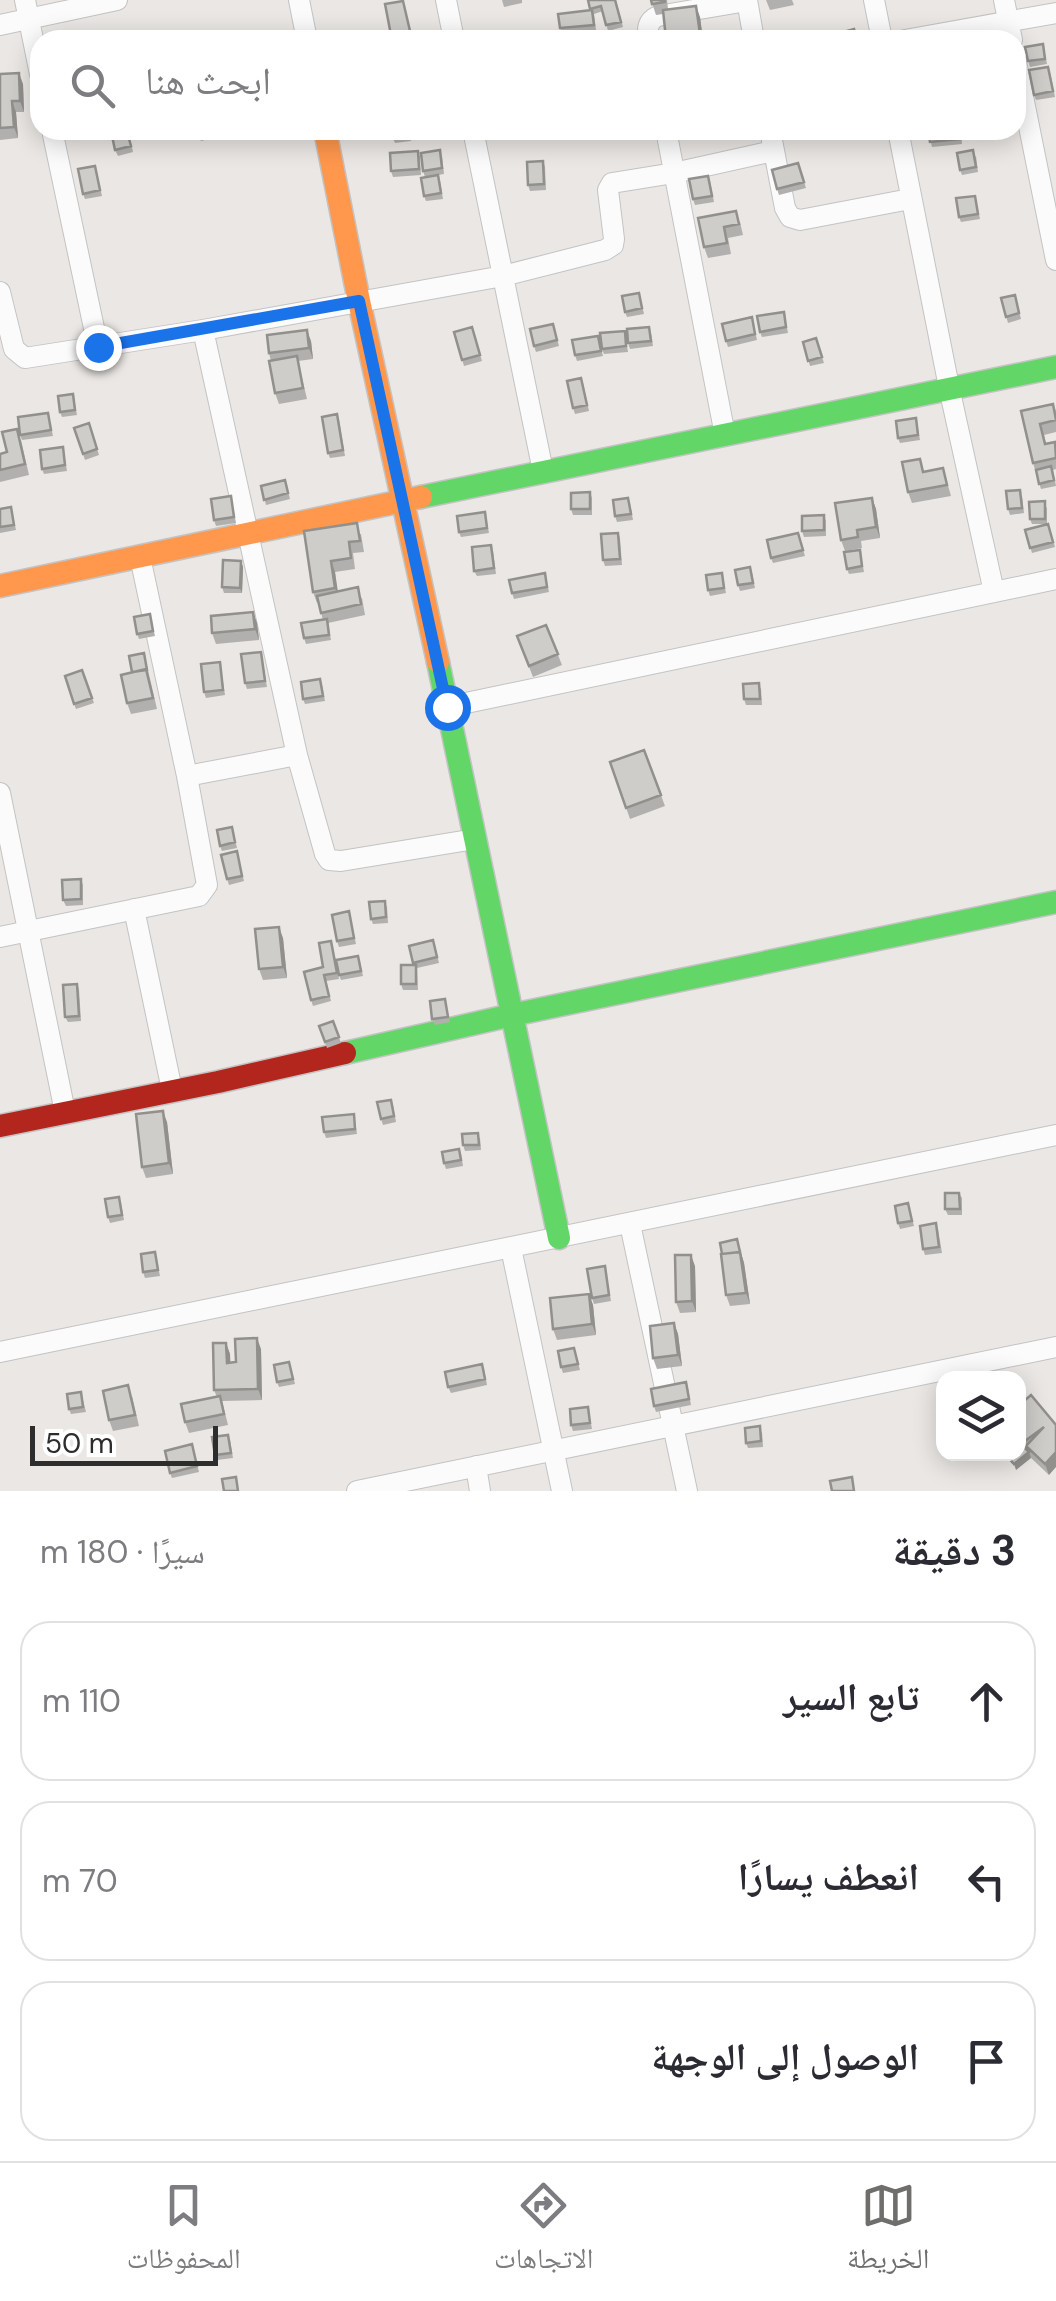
<!DOCTYPE html>
<html lang="ar">
<head>
<meta charset="utf-8">
<style>
  :root { --surface:#fff; --page:#f7f7f7; --text:#2b2b33; --muted:#7c7c81; --line:#e1e1e2; --accent:#6f6e6d }
  body { margin:0; font-family:"DM Sans","Noto Naskh Arabic",sans-serif; background:var(--page); color:var(--text); direction:rtl }
  .controls { position:absolute; right:30px; bottom:30px; display:grid; overflow:hidden; border-radius:20px; box-shadow:0 5px 25px #0003 }
  .controls button { width:90px; height:90px; display:grid; place-items:center; padding:0; border:0; border-bottom:2px solid var(--line); background:var(--surface); color:var(--text); font:50px sans-serif }
  .scale { position:absolute; left:30px; bottom:25px; width:188px; box-sizing:border-box; padding-left:10px; border:5px solid #2d2d2d; border-top:0; font-size:28px; line-height:35px; white-space:nowrap; color:#2d2d2d; -webkit-text-stroke:8px #fff; paint-order:stroke }
  .stop { position:absolute; width:30px; height:30px; margin:-22px; border:8px solid #1a73e8; border-radius:50%; background:#fff }
  .stop.end { background:#1a73e8; border-color:#fff; box-shadow:0 2px 10px #0008 }
  .list { margin:0; padding:0; list-style:none }
  h2 { display:flex; justify-content:space-between; align-items:center; height:130px; margin:0; padding:0 40px; font-size:42px }
  h2 small { font-size:32px; font-weight:400; color:var(--muted) }
  .list li { display:grid; grid-template-columns:65px 1fr auto; gap:30px; align-items:center; box-sizing:border-box; height:160px; margin:0 20px 20px; padding:0 20px; border:2px solid var(--line); border-radius:30px }
  .list b { display:block; font-size:38px; white-space:nowrap }
  .list em { font-size:32px; font-style:normal; color:var(--muted) }
  .icon { flex:none; width:55px; height:55px; fill:none; stroke:currentColor; stroke-width:2; stroke-linecap:round; stroke-linejoin:round }
  .map { position:relative; flex:none; width:1056px; height:1491px; overflow:hidden; direction:ltr }
  .search { position:absolute; background:var(--surface); box-shadow:0 5px 25px #0003; left:30px; right:30px; top:30px; height:110px; display:flex; align-items:center; gap:25px; box-sizing:border-box; padding:0 35px; border-radius:30px; color:var(--muted); font-size:38px }
  .sheet { height:670px; background:var(--surface) }
  nav { display:flex; justify-content:space-around; align-items:center; box-sizing:border-box; height:140px; border-top:2px solid var(--line); background:var(--surface); font-size:28px; color:var(--muted) }
  nav a { display:grid; justify-items:center; gap:5px }
  nav .on { color:var(--accent) }
  .map>svg:first-child { display:block }
</style>
</head>
<body>
<div class="map">
<svg width="1056" height="1491" viewBox="0 0 1056 1491">
  <rect width="100%" height="100%" fill="#eae7e4"/>
  <g fill="none" stroke-linecap="round" stroke-linejoin="round">
    <defs>
      <path id="street" d="M25,0L40,74
        M299,0L307,40
        M446,0L454,40
        M747,0L754,40
        M874,0L882,40
        M1004,0L1012,40
        M0,25L117,0
        M649,40C647,29 647,21 658,16L747,1
        M905,40L1056,13
        M1016,62L1056,260
        M52,130L98,347
        M473,130L543,471
        M666,130L725,435
        M770,130L785,208L790,217L800,220L910,199
        M898,130L950,392L994,592
        M0,292L14,349L25,358L203,330L503,276L605,250L613,245L614,239L608,190L612,183L674,173L773,151
        M203,330L297,755L325,854L329,860L341,861L475,839
        M447,707L1056,579
        M187,776L297,755
        M0,793L65,1112
        M134,909L172,1090
        M0,937L199,896L207,885L187,776L140,557
        M630,1224L687,1491
        M511,1248L562,1491
        M0,1352L1056,1135
        M476,1466L480,1491
        M357,1491L1056,1347"/>
      <path id="fast" d="M421,497L1056,367
        M438,662L559,1238
        M345,1053L512,1015L1056,902"/>
      <path id="slow" d="M325,130L359,301L438,662
        M0,586L421,497"/>
      <path id="jam" d="M0,1126L218,1082L345,1053"/>
    </defs>
    <!-- street casing -->
    <use href="#street" stroke="#c4c3c3" stroke-width="22"/>
    <!-- fast casing -->
    <use href="#fast" stroke="#c4c3c3" stroke-width="25"/>
    <!-- slow casing -->
    <use href="#slow" stroke="#c4c3c3" stroke-width="25"/>
    <!-- jam casing -->
    <use href="#jam" stroke="#c4c3c3" stroke-width="25"/>
    <!-- street -->
    <use href="#street" stroke="#fcfbfb" stroke-width="20"/>
    <!-- fast -->
    <use href="#fast" stroke="#63d668" stroke-width="22"/>
    <!-- slow -->
    <use href="#slow" stroke="#ff974d" stroke-width="22"/>
    <!-- jam -->
    <use href="#jam" stroke="#b3261e" stroke-width="22"/>
  </g>
  <!-- wall -->
  <path fill="#b2b0ae" d="M502,0H522V3L504,7Z
    M588,0H616L623,27L608,31L603,11L594,14L596,30L562,34L560,28L591,10Z
    M651,0H667L668,9L700,17L703,40H667L663,14L656,15Z
    M766,0H792L794,5L770,10Z
    M403,1L412,37L393,40L391,35Z
    M1043,44L1047,64L1030,67L1028,61Z
    M1050,72L1055,97L1036,100L1034,95Z
    M0,74L23,84L24,112H16L18,138L0,140Z
    M215,130L216,137L201,141L199,135Z
    M410,130L411,141L395,143L393,138Z
    M928,130H961L962,144L932,147Z
    M130,138L133,152L118,156L115,150Z
    M418,151L420,157L421,175L393,177L391,171Z
    M442,156L444,174L425,177L423,171Z
    M976,156L978,172L962,175L960,170Z
    M543,161L545,167L546,190L530,191L528,185Z
    M798,163L806,188L779,195L777,189Z
    M95,166L102,196L85,199L83,194Z
    M440,181L443,199L426,201L424,196Z
    M710,181L714,202L695,205L693,199Z
    M975,196L980,219L961,222L959,217Z
    M698,218L740,222L743,235L728,238L731,254L708,258L704,247Z
    M639,293L644,314L627,317L625,312Z
    M1015,295L1021,319L1008,323L1001,298Z
    M784,312L788,333L762,337L760,332Z
    M752,317L757,340L728,347L726,341Z
    M553,324L559,346L536,352L534,346Z
    M472,327L482,361L464,366L454,332Z
    M625,331L628,352L604,354L602,349Z
    M651,333L653,346L630,349L628,343Z
    M598,336L603,356L577,361L575,355Z
    M816,338L824,363L810,366L803,342Z
    M311,341L313,359L298,361L307,399L279,404L275,393L271,361L269,353Z
    M583,383L589,411L575,414L573,408Z
    M73,394L77,415L62,417L60,412Z
    M1053,404L1056,411V432L1044,435L1046,444L1056,443V469L1053,470L1056,486L1041,489L1033,463L1021,411Z
    M48,413L53,436L22,440L20,435Z
    M916,418L920,440L900,443L898,438Z
    M339,420L345,456L330,458L328,453Z
    M89,423L99,455L85,460L83,454Z
    M21,440L29,475L0,482V454L7,452Z
    M63,447L67,471L44,474L42,469Z
    M943,468L951,496L912,503L908,492L925,471Z
    M285,480L290,499L266,505L261,486Z
    M590,492L592,498V515H573L571,509Z
    M231,496L236,523L216,526L214,520Z
    M1022,496L1024,513L1010,515L1008,509Z
    M872,498L876,509L880,538L861,541L862,548L845,551L841,540Z
    M630,503L633,520L617,522L615,516Z
    M11,507L16,530L0,533V509Z
    M1047,507V524H1032L1030,519Z
    M485,512L489,533L461,537L459,532Z
    M824,515L826,521V536L804,537L802,531Z
    M1048,524L1055,547L1032,553L1025,530Z
    M304,531L361,534L364,552L353,553L355,569L335,572L337,591L362,598L365,615L328,623L331,640L306,644L304,638L323,620L318,602L317,603L313,592Z
    M618,533L620,538L622,565L605,566L603,560Z
    M798,533L805,556L773,563L771,558Z
    M860,550L864,572L849,574L847,569Z
    M493,551L496,574L477,576L474,571Z
    M241,561L243,567L242,593H224L222,587Z
    M545,573L549,592L514,599L512,593Z
    M722,573L726,593L710,596L708,590Z
    M752,573L755,588L740,591L738,585Z
    M253,612L257,623L259,640L216,644L212,633Z
    M150,614L155,636L139,639L137,634Z
    M546,625L562,665L533,677L517,636Z
    M261,652L267,687L247,689L245,683Z
    M144,653L157,709L131,714L127,703L132,672Z
    M220,662L225,695L206,698L204,692Z
    M82,670L94,703L76,709L74,704Z
    M322,685L325,701L305,704L303,699Z
    M761,688L762,705H746L744,699Z
    M644,750L665,806L630,819L610,762Z
    M232,827L237,848L222,851L220,846Z
    M237,851L244,881L229,885L227,879Z
    M81,879L83,885V905L66,906L63,900Z
    M387,906L388,923L373,924L371,919Z
    M349,911L356,944L339,947L337,941Z
    M283,938L287,978L263,980L259,969Z
    M331,941L339,979L326,981L331,1001L313,1006L311,1000Z
    M409,946H435L439,963L417,968L418,990H403L401,984L413,965Z
    M360,962L363,976L341,980L339,975Z
    M77,984L79,989L81,1021L68,1022L65,1017Z
    M445,999L450,1022L435,1025L432,1019Z
    M319,1026L339,1037L341,1043L327,1048Z
    M393,1105L396,1122L383,1125L381,1119Z
    M354,1114L357,1134L326,1138L324,1132Z
    M167,1122L173,1174L146,1178L142,1167Z
    M480,1138L481,1150L465,1151L463,1145Z
    M461,1154L463,1166L446,1169L444,1163Z
    M959,1193L962,1198V1215H948L945,1209Z
    M121,1203L124,1220L110,1223L108,1217Z
    M908,1203L914,1226L900,1229L898,1223Z
    M938,1229L942,1253L925,1255L923,1249Z
    M737,1239L744,1263L750,1304L730,1306L726,1295Z
    M155,1252L160,1276L145,1278L143,1272Z
    M605,1266L611,1301L594,1304L592,1298Z
    M695,1266L696,1312L680,1313L676,1302Z
    M589,1294L593,1305L596,1335L557,1340L553,1329Z
    M674,1323L678,1334L682,1366L657,1369L653,1358Z
    M226,1343L230,1354V1362H236L261,1349L262,1400L222,1401L228,1425L189,1433L185,1422L217,1397L214,1390Z
    M574,1348L580,1370L563,1373L561,1367Z
    M289,1362L295,1384L279,1387L277,1382Z
    M484,1369L487,1385L451,1393L448,1387Z
    M688,1388L691,1405L656,1412L654,1406Z
    M81,1392L86,1412L71,1414L69,1409Z
    M132,1396L139,1426L113,1431L109,1420Z
    M1018,1406L1050,1420L1049,1475L1030,1457L1028,1450L1018,1439Z
    M588,1407L592,1429L573,1431L571,1425Z
    M762,1432L763,1447L748,1448L746,1443Z
    M230,1440L233,1458L217,1460L215,1455Z
    M192,1444L199,1472L172,1478L170,1473Z"/>
  <!-- shaded-wall -->
  <path fill="#91908d" d="M696,6L700,17L703,40L700,34Z
    M19,73L23,84L24,112L20,101Z
    M12,101L16,112L18,138L14,127Z
    M307,330L311,341L313,359L309,348Z
    M872,498L876,509L880,538L876,527Z
    M241,561L243,567L242,593L240,588Z
    M331,561L335,572L339,599L335,588Z
    M253,612L257,623L259,640L255,629Z
    M279,927L283,938L287,978L283,967Z
    M163,1111L167,1122L173,1174L169,1163Z
    M737,1239L744,1263L750,1304L746,1293Z
    M691,1255L695,1266L696,1312L692,1301Z
    M589,1294L593,1305L596,1335L592,1324Z
    M674,1323L678,1334L682,1366L678,1355Z
    M257,1338L261,1349L262,1400L258,1389Z
    M226,1343L230,1354L231,1374L227,1363Z
    M1029,1452L1031,1458L1016,1470L1014,1464Z
    M1056,1452V1467L1049,1475L1045,1464Z"/>
  <!-- building -->
  <path fill="#cfcdca" stroke="#91908d" stroke-width="2.5" d="M588,0H615L621,22L606,25L601,6L590,9Z
    M651,0H665V2L652,4Z
    M403,1L410,31L391,35L385,4Z
    M696,6L700,34L666,39L663,10Z
    M592,10L594,25L560,28L558,14Z
    M854,29L857,40H815Z
    M1043,44L1045,59L1028,61L1025,47Z
    M1048,67L1053,91L1034,95L1029,70Z
    M19,73L20,101H12L14,127L0,128V74Z
    M197,130H214V132L199,135Z
    M392,130H409V136L393,138Z
    M928,130H960V139L930,142Z
    M127,132L131,146L115,150L112,136Z
    M440,150L442,168L423,171L421,153Z
    M973,150L976,167L960,170L957,153Z
    M418,151L419,169L391,171L390,153Z
    M543,161L544,184L528,185L527,162Z
    M798,163L804,182L777,189L772,170Z
    M95,166L100,190L83,194L78,169Z
    M438,175L441,193L424,196L421,178Z
    M708,176L712,196L693,199L689,179Z
    M975,196L978,214L959,217L956,198Z
    M736,211L739,224L724,227L727,243L704,247L698,218Z
    M639,293L642,308L625,312L622,296Z
    M1015,295L1019,313L1006,317L1001,298Z
    M784,312L786,327L760,332L757,316Z
    M752,317L755,334L726,341L722,324Z
    M553,324L557,340L534,346L530,329Z
    M472,327L480,355L462,360L454,332Z
    M649,327L651,341L628,343L627,329Z
    M307,330L309,348L269,353L267,335Z
    M625,331L626,346L602,349L600,333Z
    M598,336L601,351L575,355L572,340Z
    M816,338L822,357L808,361L803,342Z
    M297,356L303,388L275,393L269,361Z
    M581,378L587,405L573,408L567,381Z
    M73,394L75,410L60,412L58,396Z
    M1053,404L1056,420L1040,424L1045,444L1055,442L1056,458L1033,463L1021,411Z
    M48,413L51,430L20,435L18,417Z
    M337,414L343,450L328,453L322,417Z
    M916,418L918,435L898,438L896,421Z
    M89,423L97,449L83,454L74,428Z
    M17,429L25,464L0,470V454L7,452L2,432Z
    M63,447L65,465L42,469L40,450Z
    M920,459L923,472L943,468L947,485L908,492L902,462Z
    M1051,466L1054,480L1039,484L1036,470Z
    M285,480L288,493L264,500L261,486Z
    M1020,490L1022,508L1008,509L1006,491Z
    M590,492V509H571V493Z
    M231,496L234,517L214,520L211,499Z
    M628,498L631,514L615,516L613,500Z
    M872,498L876,527L857,530L858,537L841,540L835,503Z
    M1045,501V519H1030L1029,502Z
    M11,507L14,525L0,527V509Z
    M485,512L487,528L459,532L457,516Z
    M824,515V530L802,531V516Z
    M357,523L360,541L349,542L351,558L331,561L335,588L313,592L304,531Z
    M1048,524L1053,542L1030,548L1025,530Z
    M618,533L620,559L603,560L601,534Z
    M798,533L803,550L771,558L767,540Z
    M491,545L494,568L474,571L472,547Z
    M860,550L862,566L847,569L844,552Z
    M223,560L241,561L240,588L222,587Z
    M750,567L753,583L738,585L735,570Z
    M545,573L547,587L512,593L509,580Z
    M722,573L724,588L708,590L706,575Z
    M358,587L361,604L321,613L317,596Z
    M253,612L255,629L212,633L211,616Z
    M150,614L153,631L137,634L134,617Z
    M327,619L329,635L304,638L301,623Z
    M546,625L558,654L529,666L517,636Z
    M261,652L265,681L245,683L241,654Z
    M144,653L147,670L132,672L129,656Z
    M220,662L223,690L204,692L201,664Z
    M146,669L153,698L127,703L121,675Z
    M82,670L92,698L74,704L65,676Z
    M320,679L323,696L303,699L301,682Z
    M759,683L760,699H744L743,684Z
    M644,750L661,795L626,808L610,762Z
    M232,827L235,842L220,846L217,830Z
    M237,851L242,876L227,879L221,855Z
    M81,879V899L63,900L62,880Z
    M385,901L386,917L371,919L369,902Z
    M349,911L354,938L337,941L332,915Z
    M279,927L283,967L259,969L255,929Z
    M433,940L437,957L413,963L409,946Z
    M331,941L337,973L324,975L329,996L311,1000L304,972L323,967L319,943Z
    M358,956L361,971L339,975L336,960Z
    M401,965H416V984H401Z
    M77,984L79,1016L65,1017L63,985Z
    M445,999L448,1017L432,1019L430,1001Z
    M333,1021L339,1037L325,1042L319,1026Z
    M391,1100L394,1116L381,1119L377,1102Z
    M163,1111L169,1163L142,1167L136,1114Z
    M354,1114L355,1129L324,1132L322,1117Z
    M478,1133L479,1145H463L462,1134Z
    M459,1149L461,1160L444,1163L442,1152Z
    M945,1193H959L960,1209H945Z
    M119,1197L122,1215L108,1217L105,1199Z
    M908,1203L912,1221L898,1223L895,1206Z
    M936,1223L939,1247L923,1249L920,1226Z
    M737,1239L740,1252L722,1254L720,1243Z
    M155,1252L158,1270L143,1272L141,1254Z
    M740,1252L746,1293L726,1295L721,1254Z
    M675,1255H691L692,1301L676,1302Z
    M605,1266L609,1295L592,1298L587,1269Z
    M589,1294L592,1324L553,1329L550,1298Z
    M674,1323L678,1355L653,1358L650,1326Z
    M257,1338L258,1389L214,1390L213,1343H226L227,1363L236,1362L235,1339Z
    M574,1348L578,1364L561,1367L558,1351Z
    M289,1362L293,1379L277,1382L274,1365Z
    M482,1364L485,1379L448,1387L445,1372Z
    M686,1382L689,1399L654,1406L651,1389Z
    M128,1385L135,1415L109,1420L103,1391Z
    M81,1392L83,1407L69,1409L67,1394Z
    M1031,1395L1056,1425V1452L1045,1464L1026,1446L1044,1427L1025,1441L1018,1433V1406Z
    M220,1396L224,1414L185,1422L181,1404Z
    M588,1407L590,1423L571,1425L570,1409Z
    M760,1426L761,1441L746,1443L745,1428Z
    M228,1435L231,1453L215,1455L212,1437Z
    M1018,1441L1029,1452L1014,1464L1005,1454H1018Z
    M192,1444L197,1466L170,1473L165,1451Z
    M236,1477L238,1491H224L222,1479Z
    M852,1477L854,1491H832L830,1481Z"/>
  <g fill="none" stroke-linecap="round" stroke-linejoin="round">
    <!-- route -->
    <path stroke="#1a73e8" stroke-width="12" d="M98,347L359,301L447,707"/>
  </g>
</svg>
<div class="controls">
<button><svg class="icon" aria-label="layers" viewBox="0 0 24 24"><path d="M12 4l9 5-9 5-9-5zM3 14l9 5 9-5"/></svg></button>
</div>
<div class="scale">50 m</div>
<div class="stop" style="left:447px;top:707px"></div>
<div class="stop end" style="left:98px;top:347px"></div>
<div class="search"><svg class="icon" aria-label="search" viewBox="0 0 24 24"><circle cx="10" cy="10" r="6"/><path d="M15 15l6 6"/></svg>ابحث هنا</div>
</div>
<section class="sheet">
<h2>3 دقيقة<small>سيرًا · 180 m</small></h2>
<ul class="list">
<li><svg class="icon" aria-label="ahead" viewBox="0 0 24 24"><path d="M12 20V5M6 11l6-6 6 6"/></svg><div><b>تابع السير</b></div><em>110 m</em></li>
<li><svg class="icon" aria-label="left" viewBox="0 0 24 24"><path d="M17 20v-9H6M10 6l-5 5 5 5"/></svg><div><b>انعطف يسارًا</b></div><em>70 m</em></li>
<li><svg class="icon" aria-label="arrive" viewBox="0 0 24 24"><path d="M6 21V4h12l-3 4 3 4H6"/></svg><div><b>الوصول إلى الوجهة</b></div></li>
</ul>
</section>
<nav>
<a class="on"><svg class="icon" aria-label="map" viewBox="0 0 24 24"><path d="M3 6l6-2 6 2 6-2v14l-6 2-6-2-6 2zM9 4v14M15 6v14"/></svg>الخريطة</a>
<a><svg class="icon" aria-label="directions" viewBox="0 0 24 24"><path d="M12 3l9 9-9 9-9-9zM9 14v-3h6M13 9l2 2-2 2"/></svg>الاتجاهات</a>
<a><svg class="icon" aria-label="saved" viewBox="0 0 24 24"><path d="M7 4h10v16l-5-4-5 4z"/></svg>المحفوظات</a>
</nav>
</body>
</html>
